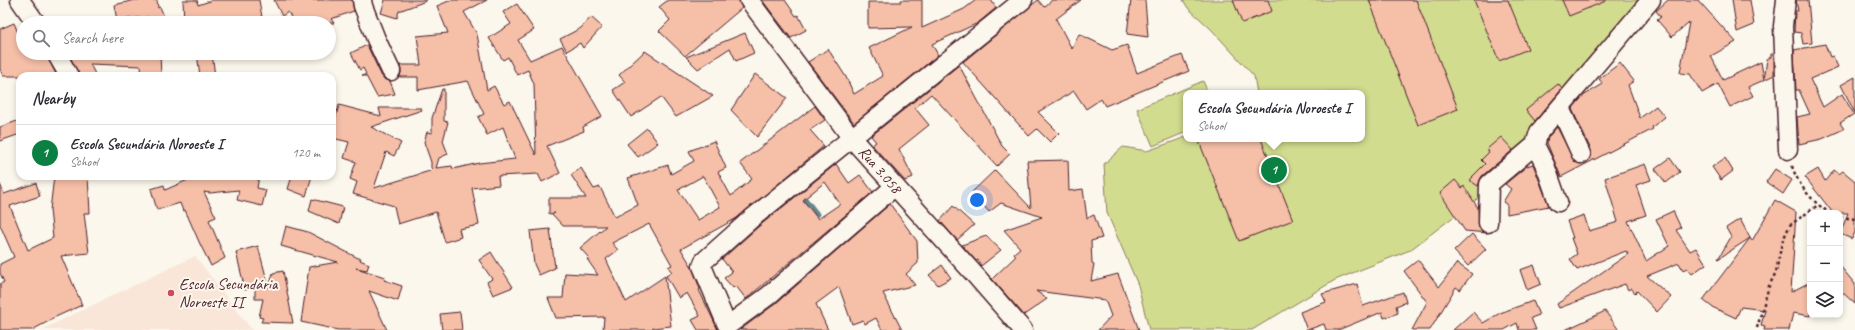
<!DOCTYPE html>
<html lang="en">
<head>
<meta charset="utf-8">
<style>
  :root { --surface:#fff; --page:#f2f2f3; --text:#2b2b33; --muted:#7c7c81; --line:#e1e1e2; --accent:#0b8043 }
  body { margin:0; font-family:Caveat,sans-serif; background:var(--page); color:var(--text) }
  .controls { position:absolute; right:12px; bottom:12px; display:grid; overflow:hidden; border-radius:8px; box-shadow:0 2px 6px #0003 }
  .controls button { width:36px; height:36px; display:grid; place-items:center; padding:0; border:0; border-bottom:1px solid var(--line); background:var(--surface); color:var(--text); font:20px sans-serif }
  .you { position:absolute; left:977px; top:200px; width:14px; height:14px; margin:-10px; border:3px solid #fff; border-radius:50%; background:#1a73e8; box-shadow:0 0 0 6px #1a73e833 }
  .badge { display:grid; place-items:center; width:26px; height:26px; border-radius:50%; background:var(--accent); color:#fff; font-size:13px; font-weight:700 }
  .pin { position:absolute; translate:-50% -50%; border:2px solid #fff; box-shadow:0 1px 4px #0006 }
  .popup { position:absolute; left:1183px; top:90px; width:182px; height:52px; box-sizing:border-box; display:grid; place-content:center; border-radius:8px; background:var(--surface); filter:drop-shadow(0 1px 3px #0005); font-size:13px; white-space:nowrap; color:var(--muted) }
  .popup b { font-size:15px; color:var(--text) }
  .popup::after { content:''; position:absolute; left:50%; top:100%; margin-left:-8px; border:8px solid transparent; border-top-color:var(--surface) }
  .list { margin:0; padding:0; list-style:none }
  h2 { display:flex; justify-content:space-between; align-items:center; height:52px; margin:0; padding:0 16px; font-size:17px }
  h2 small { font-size:13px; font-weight:400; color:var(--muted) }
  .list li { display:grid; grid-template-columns:26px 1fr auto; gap:12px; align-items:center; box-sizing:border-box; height:56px; padding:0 16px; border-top:1px solid var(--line) }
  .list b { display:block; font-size:15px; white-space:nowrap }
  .list p { margin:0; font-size:13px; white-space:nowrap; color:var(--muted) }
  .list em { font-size:13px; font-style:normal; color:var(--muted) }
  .icon { flex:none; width:22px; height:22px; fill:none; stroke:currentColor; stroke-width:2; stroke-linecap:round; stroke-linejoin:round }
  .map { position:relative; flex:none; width:1855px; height:330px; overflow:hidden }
  .search { position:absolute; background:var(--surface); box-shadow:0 2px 6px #0003; left:16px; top:16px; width:320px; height:44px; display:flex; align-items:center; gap:10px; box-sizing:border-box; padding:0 14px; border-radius:22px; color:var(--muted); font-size:15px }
  .panel { position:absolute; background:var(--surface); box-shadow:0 2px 6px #0003; left:16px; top:72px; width:320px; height:108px; border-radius:12px }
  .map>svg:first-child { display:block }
</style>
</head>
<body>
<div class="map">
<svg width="1855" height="330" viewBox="0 0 1855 330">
  <rect width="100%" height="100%" fill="#fbf7ec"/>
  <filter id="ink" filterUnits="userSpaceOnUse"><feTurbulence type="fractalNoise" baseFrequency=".025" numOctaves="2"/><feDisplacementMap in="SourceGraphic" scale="8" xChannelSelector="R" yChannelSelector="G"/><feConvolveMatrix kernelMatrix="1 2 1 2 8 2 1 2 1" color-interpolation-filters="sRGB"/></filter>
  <g filter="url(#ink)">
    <!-- built -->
    <path fill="#f9e6d8" d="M195,256L252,330H41Z"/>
    <!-- green -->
    <path fill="#d2dc8f" stroke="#8e7e5d" d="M1183,0H1652L1481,196L1410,250L1335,280L1252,330H1149L1138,285L1107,213L1104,164L1123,147L1147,151L1186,137V139H1362V93H1257L1254,76L1211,29L1188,8Z
      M1203,81L1208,93H1186V132L1153,146L1137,109Z"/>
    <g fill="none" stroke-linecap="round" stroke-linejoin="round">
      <!-- stream -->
      <path stroke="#66868e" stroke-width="5" d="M795,186L817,214L811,220"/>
    </g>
    <!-- building -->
    <path fill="#f5bfa8" stroke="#4a1f2b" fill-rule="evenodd" d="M135,0H157L158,8L160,7L167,23H150L148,17L117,20L114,5Z
      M183,0H197L198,5L213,0H259L263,23H184Z
      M274,0H352L354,11L331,19L334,23H294L288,12L282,16Z
      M385,0H426V1L399,11L397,18L381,13Z
      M451,0H487L464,12L477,34L487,90L494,86L504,104L510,101L536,155L534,84L528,70L517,75L508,57L503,60L489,38L511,24L503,12L517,4L534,30L518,40L530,60L562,46L602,116L583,127L584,131L547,146L560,173L542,182L538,174L498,176L499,185L472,188L479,225L459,229L461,237L445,242L436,212L398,224L394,206L353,194L357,182L350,179L356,162L344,158L349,142L332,138V119L335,120L339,105L381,116L379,108H421L422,110L371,127L401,143L394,156L386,152L374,188L433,170L431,168V162L424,142L427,132L432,133V118L442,89H444V121L448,122L443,141L448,154L439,158L436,168L452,166L453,169L479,163L515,159L503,127L487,135L478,117L484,114L468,81L418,90V77H400L401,72L400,65H421L417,36L448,33L437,6Z
      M668,0H739L742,8L685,56L659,31L670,20L659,7Z
      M762,0H785L796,16L798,15L806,30L791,38Z
      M901,0H922V28L964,9L976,0H991L996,8L978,23L932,44L938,55L854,123L808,62L828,49L846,77L854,94L883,76L869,48L912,27L868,28V2H901Z
      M1038,0L1044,7L1052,0H1081L1056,19L1072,49L1079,34L1112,50L1127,45L1137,73L1182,55L1189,71L1105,106L1101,99L1086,109L1074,91L1038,112L1059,133L1050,142L1037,129L1029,136L963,62Z
      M1131,0H1145L1148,37L1127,34Z
      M1233,0H1268L1272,11L1242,23Z
      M1369,0H1416L1458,109L1418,125Z
      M1474,0H1508L1528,49L1499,61Z
      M1562,0H1606V1L1569,16Z
      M1668,0H1698L1736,42L1711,56L1723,80L1761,62L1764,80L1748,87L1753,96L1730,107L1718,84L1702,93L1690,74L1680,73L1689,22L1672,37L1657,20L1661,17L1656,11Z
      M1732,0H1750L1754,25L1737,32Z
      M1796,0H1808L1812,43L1803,44L1801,33L1794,32L1795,11H1798Z
      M591,17L602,27L583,48L580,43L567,51L560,39L581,28Z
      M14,23L23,45V53H46L57,76H3L0,69V29Z
      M745,33L754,53L736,61L730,48L698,69L686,57Z
      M1825,44L1830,57L1833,56L1838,67L1810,79L1823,107L1842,94L1854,114L1840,123L1844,129L1822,139L1799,144L1797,117L1810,114L1799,90H1796L1794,50Z
      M367,45L381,75L385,80L390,81L395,94L377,97L366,76H362L366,74L363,68L360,70L351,53Z
      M645,51L713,96L676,117L661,97L631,117L613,90L625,82L619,75Z
      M68,53H160L161,76H142L141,66L90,64L96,76H79Z
      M197,53H212L215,76H200Z
      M1771,54H1774V75L1764,80L1767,59L1771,57Z
      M1620,63L1634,81L1628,85L1640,118L1656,106L1665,117L1652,127L1653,129L1561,177L1547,143L1548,137L1557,127L1575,162L1580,164L1589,160L1591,155V150L1572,109L1583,96L1603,84L1599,79Z
      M959,65L1002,146L1010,154L997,166L931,94L915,108L929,125L899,149L913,177L905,181L872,145L876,142L871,136Z
      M755,74L787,98L757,137L731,110Z
      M1855,77V113L1841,85Z
      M1558,84L1562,89L1535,121L1526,110Z
      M815,106L825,120L810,130L824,146L737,218L681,249L692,267L700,289L699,290L718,330H698L692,320L700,316L687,293L679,298L666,276L672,272L668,267L672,265L649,224L612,243L618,250L606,259L626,302L665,276L671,326L653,328L652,330H603L604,317L556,318L548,298H563L565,273L598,275L587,259L589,258L580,248L606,226H563L552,214L555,213L549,214V198H586L571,175L581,168L594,189L600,187L615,217L638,205L628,178L668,165L671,174L694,161L689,151L714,141L726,168L718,172L731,196L752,179L740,163ZM703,176L720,207L698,220L678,190Z
      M20,120V134L0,141V127Z
      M647,128L658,143L638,157L627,144Z
      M1501,137L1513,150L1482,176L1478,186L1469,180L1485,164L1481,160L1489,152L1487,149Z
      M1198,139H1261L1293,220L1239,241Z
      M1670,158L1680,172L1666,183L1655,169Z
      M1725,158L1733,171L1721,180L1712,167Z
      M1068,160L1069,191L1083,189L1087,218L1094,215L1102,238L1091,241L1092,263L1094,264L1091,281L1118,274L1139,330H1098L1111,316L1105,300L1036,291L1047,299L1024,315L992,279L1016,256L1014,253L1020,248L1004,230L1042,217L1001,203L989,212L972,192L995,170L1031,208L1027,161Z
      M836,164L849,183L860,175L873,192L746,299L736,286L733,288L724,278L732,272L722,259L758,227ZM825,182L840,204L818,219L803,200Z
      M1533,164L1549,206L1507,214V205L1503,202L1511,189L1505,184L1527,166Z
      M1645,164L1651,180L1636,185L1646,215L1628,221L1646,261L1669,246L1656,219L1673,211L1681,228L1676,230L1690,251L1696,248L1706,264L1692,274L1687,268L1683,270L1679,263L1647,276L1671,297L1657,312L1637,291L1635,293L1631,288L1628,290L1625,284L1559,308L1557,304L1628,254L1626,251L1577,270L1570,259L1577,254L1571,238H1573L1567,221L1584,215L1589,231L1618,222L1605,178Z
      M1775,169L1792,180L1783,194L1766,182Z
      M1818,169L1825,181L1834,170L1839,174L1843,171L1855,181V232L1852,239L1840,234L1848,213H1833L1805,177Z
      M54,176H88L90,213H84L89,253L61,256L82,305L51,319V320L32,330H0V284L4,282L0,273V264L14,257L0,225V184L4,194L36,183L40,196L10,206L28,250L53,238L50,210Z
      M197,176H259L257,188L266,190L262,206L237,200L239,190L210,193L204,192L216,217L209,220L225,258L211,266L200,244L185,210L183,211L180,203L157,210L151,189L164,185L165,190Z
      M292,176H312L306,196L288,189Z
      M1455,180L1462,188L1464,186L1478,208L1479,228L1487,233L1465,231L1440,193Z
      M312,199L343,207L339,224L309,211Z
      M1775,200L1796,212L1791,292L1810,282V316L1793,313L1789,330H1764L1765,326L1761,325L1765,310L1741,307L1736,318L1712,307L1703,300L1750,238L1752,241Z
      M890,204L917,241L918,263L906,274L915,285L883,293L902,330H882L876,318L865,324L863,320L852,324L839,287L816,304L828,330H740L775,304Z
      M953,206L974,225L957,240L940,221Z
      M1740,219L1750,238L1718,259L1731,237L1726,228Z
      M286,226L308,232L358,258H361L360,260L369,264L367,270L356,268L385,277L384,280L402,286L398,301L369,291L387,330H338L301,322L309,267L338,262L281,246Z
      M550,229L555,268L539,275L534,264L530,231Z
      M1472,234L1486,249L1468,266L1454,251Z
      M986,236L1001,250L981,266L978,260L976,261L962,245Z
      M258,246L269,288L273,273L283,271L293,323L261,322L263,318L259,317L263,299H255V288L245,290L236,252Z
      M491,252L513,287L493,295L487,282L492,279L479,260Z
      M1418,260L1439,287L1457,263L1472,274L1460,290L1456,287L1430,330H1412L1427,302L1404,271Z
      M942,265L951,278L938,285L929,275Z
      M1534,265L1541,284L1527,290L1520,270Z
      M1840,266L1855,284V304L1840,290Z
      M1357,284L1363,306L1403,292L1406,302L1396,306L1398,313L1384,318L1382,312L1338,330H1326L1324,324L1307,330L1300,312L1326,302L1322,294Z
      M1533,301L1539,315L1531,318L1536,330H1519L1517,323L1504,330H1453L1473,312L1483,323L1500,313Z
      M1605,311L1619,330H1565L1593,317Z
      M460,312L462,330H442L440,314Z"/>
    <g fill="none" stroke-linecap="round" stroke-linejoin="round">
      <defs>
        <path id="minor" d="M20,0L36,23
          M362,0L363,6L376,39L391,71
          M749,0L854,141L976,276L1023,330
          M1786,0L1783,26L1788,150
          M56,53L69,76
          M1560,108L1581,154
          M1535,145L1545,165L1558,202
          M894,187L768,296L730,324L726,323L702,266L704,261L751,219L1023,0
          M1488,223L1489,184L1535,145L1539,132L1651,0"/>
      </defs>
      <!-- minor casing -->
      <use href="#minor" stroke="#4a1f2b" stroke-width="21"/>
      <!-- path -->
      <path stroke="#4a1f2b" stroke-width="2.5" stroke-dasharray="3 3" stroke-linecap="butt" d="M1792,166C1798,185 1813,203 1830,213
        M1840,217L1855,219
        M1757,328L1769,286L1776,272L1782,242L1790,225L1818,205"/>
      <!-- minor -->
      <use href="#minor" stroke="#fbf7ec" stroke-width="18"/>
    </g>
  </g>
  <!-- markers -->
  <circle fill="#d1495b" stroke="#fbf7ec" stroke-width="1.5" cx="171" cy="293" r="4"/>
  <g text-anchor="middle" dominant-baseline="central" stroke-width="4" stroke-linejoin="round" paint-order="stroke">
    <!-- street labels -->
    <g font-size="16" fill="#4a1f2b" stroke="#fbf7ec">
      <text transform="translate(880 170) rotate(49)">Rua 3.058</text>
    </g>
    <!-- poi labels -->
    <g font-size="16" fill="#4a1f2b" stroke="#fbf7ec" text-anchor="start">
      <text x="179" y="284">Escola Secundária<tspan x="179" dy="18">Noroeste II</tspan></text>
    </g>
  </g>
</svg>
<div class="controls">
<button>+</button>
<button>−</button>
<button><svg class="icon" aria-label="layers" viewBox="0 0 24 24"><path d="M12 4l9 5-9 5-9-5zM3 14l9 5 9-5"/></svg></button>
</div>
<div class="you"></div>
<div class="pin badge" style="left:1274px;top:170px">1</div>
<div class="popup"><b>Escola Secundária Noroeste I</b>School</div>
<div class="search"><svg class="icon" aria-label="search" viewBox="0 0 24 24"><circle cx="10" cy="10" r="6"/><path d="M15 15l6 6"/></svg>Search here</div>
<section class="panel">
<h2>Nearby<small></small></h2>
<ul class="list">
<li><span class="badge">1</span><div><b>Escola Secundária Noroeste I</b><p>School</p></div><em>120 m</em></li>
</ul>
</section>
</div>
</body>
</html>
